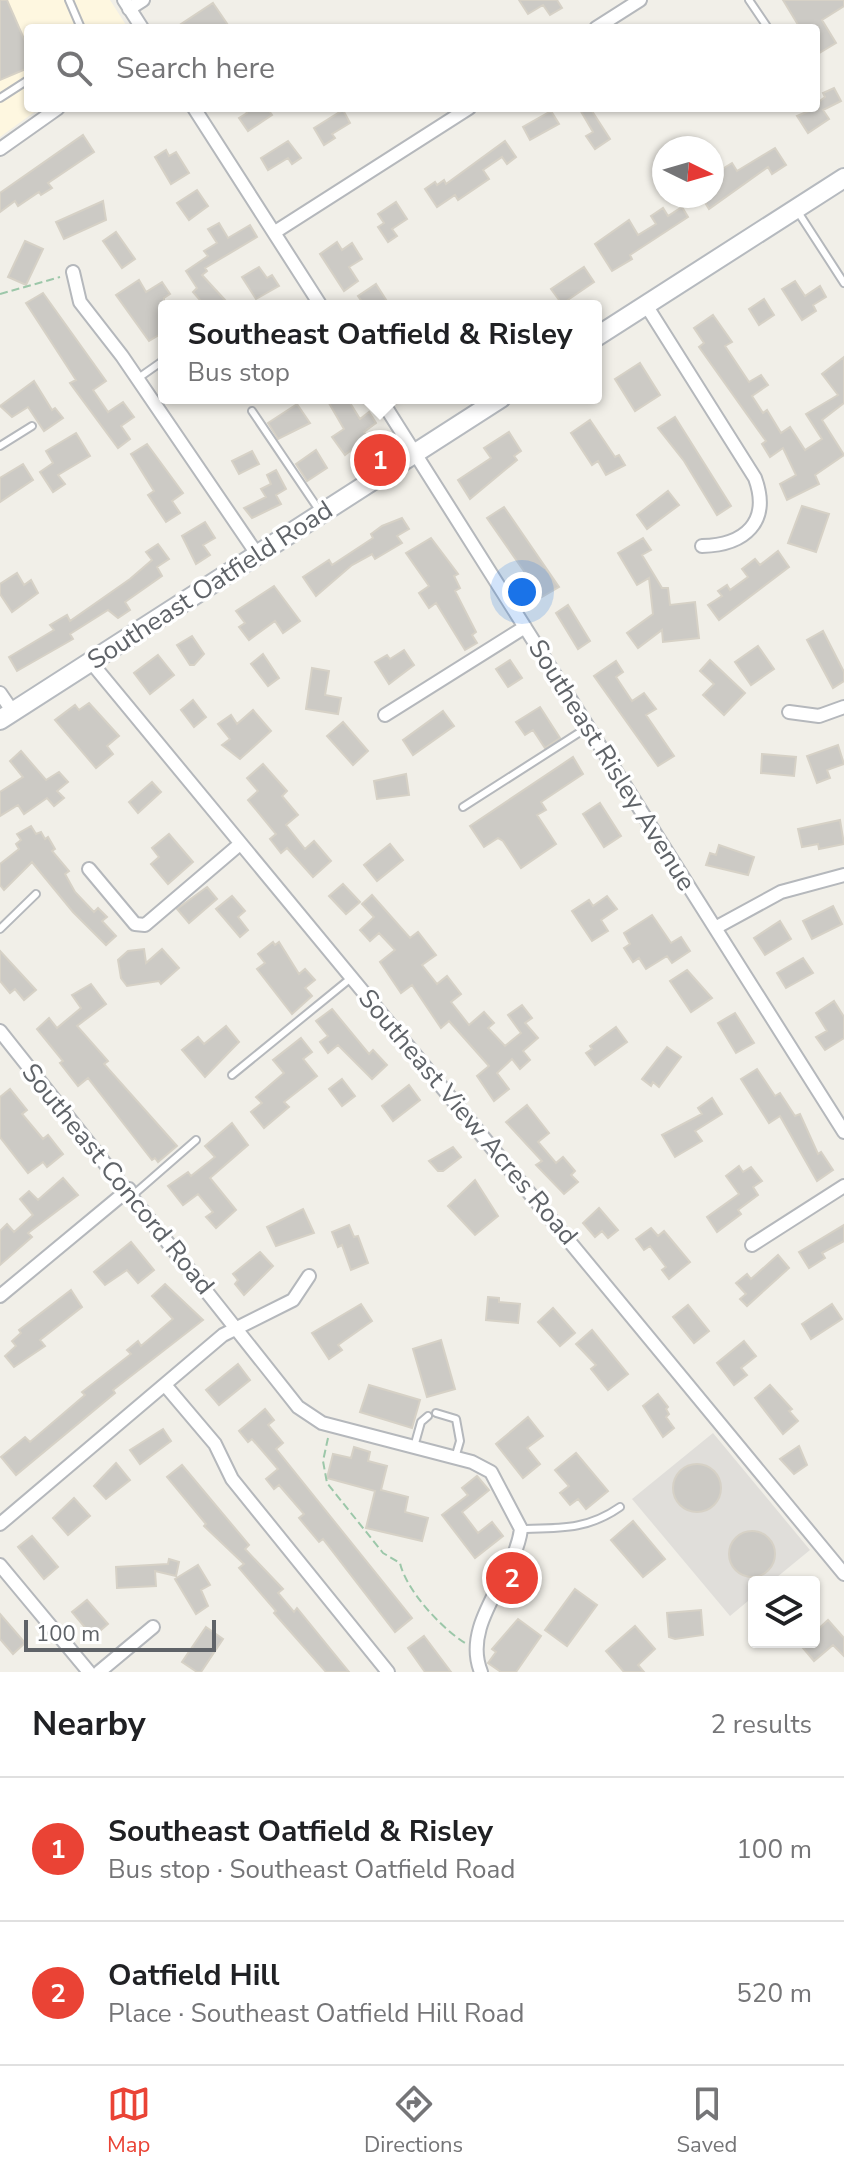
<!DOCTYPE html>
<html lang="en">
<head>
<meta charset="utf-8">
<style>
  :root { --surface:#fff; --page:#f2f2f2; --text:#202124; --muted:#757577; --line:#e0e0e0; --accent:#ea4335 }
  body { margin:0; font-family:"Nunito Sans",sans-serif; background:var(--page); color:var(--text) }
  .controls { position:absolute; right:24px; bottom:24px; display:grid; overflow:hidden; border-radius:8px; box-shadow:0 2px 6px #0004 }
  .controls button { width:72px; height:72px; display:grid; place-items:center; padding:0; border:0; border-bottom:2px solid var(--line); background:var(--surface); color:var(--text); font:40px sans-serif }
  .compass { position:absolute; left:652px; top:136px; width:72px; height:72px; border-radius:50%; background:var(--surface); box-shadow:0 2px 6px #0004; rotate:95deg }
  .scale { position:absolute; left:24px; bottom:20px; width:192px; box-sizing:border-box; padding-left:8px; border:4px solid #5f6368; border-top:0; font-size:22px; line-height:28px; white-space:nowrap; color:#5f6368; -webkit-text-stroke:6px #fff; paint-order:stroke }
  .you { position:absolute; left:522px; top:592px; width:28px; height:28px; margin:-20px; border:6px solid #fff; border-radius:50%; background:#1a73e8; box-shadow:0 0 0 12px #1a73e833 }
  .badge { display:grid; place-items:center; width:52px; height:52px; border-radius:50%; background:var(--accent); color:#fff; font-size:26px; font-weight:700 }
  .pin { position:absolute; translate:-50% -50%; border:4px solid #fff; box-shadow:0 2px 8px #0006 }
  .popup { position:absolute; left:158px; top:300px; width:444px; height:104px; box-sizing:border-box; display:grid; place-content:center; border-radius:8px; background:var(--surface); filter:drop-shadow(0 2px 6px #0005); font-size:26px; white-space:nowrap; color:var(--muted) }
  .popup b { font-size:30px; color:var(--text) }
  .popup::after { content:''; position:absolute; left:50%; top:100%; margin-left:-16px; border:16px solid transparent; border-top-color:var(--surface) }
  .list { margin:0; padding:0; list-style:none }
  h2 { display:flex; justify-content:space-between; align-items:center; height:104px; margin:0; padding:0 32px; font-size:34px }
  h2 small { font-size:26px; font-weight:400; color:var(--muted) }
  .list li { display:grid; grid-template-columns:52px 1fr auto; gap:24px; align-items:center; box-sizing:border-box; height:144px; padding:0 32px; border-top:2px solid var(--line) }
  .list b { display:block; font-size:30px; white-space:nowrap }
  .list p { margin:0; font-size:26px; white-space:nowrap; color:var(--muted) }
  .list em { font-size:26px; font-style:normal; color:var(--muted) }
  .icon { flex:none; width:44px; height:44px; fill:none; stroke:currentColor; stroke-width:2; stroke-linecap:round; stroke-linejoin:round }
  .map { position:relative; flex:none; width:844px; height:1672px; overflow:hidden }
  .search { position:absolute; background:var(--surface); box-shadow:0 2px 6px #0004; left:24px; right:24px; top:24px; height:88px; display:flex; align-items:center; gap:20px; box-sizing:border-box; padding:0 28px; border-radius:8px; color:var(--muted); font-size:30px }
  .sheet { height:392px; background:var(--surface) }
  nav { display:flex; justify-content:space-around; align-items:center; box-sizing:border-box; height:112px; border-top:2px solid var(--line); background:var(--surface); font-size:22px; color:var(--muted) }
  nav a { display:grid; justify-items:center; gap:4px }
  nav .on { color:var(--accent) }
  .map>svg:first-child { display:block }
</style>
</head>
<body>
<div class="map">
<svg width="844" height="1672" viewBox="0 0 844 1672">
  <rect width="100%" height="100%" fill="#f1efe8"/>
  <!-- commercial -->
  <path fill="#fef7e0" d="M0,0H110L128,28H28V108H40L0,137Z"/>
  <!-- industrial -->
  <path fill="#e0deda" d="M713,1433L810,1550L771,1582H754V1596L730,1616L632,1499Z"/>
  <!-- building -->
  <path fill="#cccac5" stroke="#d6d1c6" stroke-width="2" d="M0,0H7L28,48V68L0,80Z
    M519,0H557L562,8L550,15L543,5L528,14Z
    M783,0H844V6L822,20L836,43L816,55V28H800Z
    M213,3L230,28H175Z
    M834,88L841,101L823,110L829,119L808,133L797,116L816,108V104L825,97L823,93Z
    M244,108H267L272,115L248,131L239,118L247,113Z
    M579,108H590L610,139L595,149L586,136L593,132Z
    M343,110L350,123L332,134L335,138L324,145L314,128Z
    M551,111L559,124L530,140L523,127Z
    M83,135L94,152L48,183L52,188L41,195L39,192L18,206L15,201L0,212V193Z
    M288,141L301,158L292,164L288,158L268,170L261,158Z
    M505,141L516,157L507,164L502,157L483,170L489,179L458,200L455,195L437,207L425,189L435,182L437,185L444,180L446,184Z
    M775,148L786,165L772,174L768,167L709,209L701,196H712V185L723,177L719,171L732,163L737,171Z
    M166,150L169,156L176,152L189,173L171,184L155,157Z
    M197,190L208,206L189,220L177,203Z
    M103,201L106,220L64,239L56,222Z
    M396,202L407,219L392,229L397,236L388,242L378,227L384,223L378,214Z
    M682,207L688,217L630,255L632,259L612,271L595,244L629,220L638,235L656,224L651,216L663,208L668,216Z
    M219,223L228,238L250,225L257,237L205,268L207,271L202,275L225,300L218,306H191L200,300L193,292L197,288L186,271L208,256L204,251L217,243L208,229Z
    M116,232L135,259L122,268L103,241Z
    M25,241L43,249L26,285L8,277Z
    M337,242L342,250L352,243L362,259L349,267L358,281L344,291L320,254Z
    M259,267L267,278L272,275L279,286L256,299L242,277Z
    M584,267L594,282L562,304L551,289Z
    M139,280L146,292L162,282L170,294L164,298V332L149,341L116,295Z
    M795,281L805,296L820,286L826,297L813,305L816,311L802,320L782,289Z
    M376,284L390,306H365L358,296Z
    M43,293L106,381L93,390L108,412L123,402L134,417L121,426L130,439L118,448L70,383L76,380L26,303Z
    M764,299L774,315L759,325L749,309Z
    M713,315L732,342L725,346L749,382L761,375L768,385L752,396L763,413L767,410L781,433L790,427L805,450L822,439L806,414L838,395L822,374L844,357V403L822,420L844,455L815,475L819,484L787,500L780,484L796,475L783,448L770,457L762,444L766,441L699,347L704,343L694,328Z
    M640,363L660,395L635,411L615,379Z
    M34,381L52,410L55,408L63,418L44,431L28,407L12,417L0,406Z
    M326,398H347L360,419L369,412L376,423L364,432L367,437L345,455L332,437L344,429Z
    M297,404L310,423L278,439L268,423Z
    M675,417L731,506L717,515L684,461L658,428Z
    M590,420L615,457L619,455L625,465L606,475L598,461L592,465L571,433Z
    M509,432L521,451L514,456L517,460L470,499L458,480L491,458L484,448Z
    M76,433L90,456L58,475L65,484L53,492L40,472L53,463L46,451Z
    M147,444L183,493L172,501L180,513L166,522L148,495L154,491L131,454Z
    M316,450L327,468L307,481L296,464Z
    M252,451L259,464L239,474L232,461Z
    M23,464L33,480L0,502V478Z
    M276,470L286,489L276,495L281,504L252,518L244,508L266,497L261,489L271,484L267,475Z
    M668,491L679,505L647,529L637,515Z
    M802,506L829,514L816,552L788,543Z
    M504,507L559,587L542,597L487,518Z
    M402,518L409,529L397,536L402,543L375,559L372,554L352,565L316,596L303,577L329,560L332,565L373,538L371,534L382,526Z
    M205,522L215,538L203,545L210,555L196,564L182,536Z
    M431,538L458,574L454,576L460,588L455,591L476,632L472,635L477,643L465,650L436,603L429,608L419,593L429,586L406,553Z
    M643,538L651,550L642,555L662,588H668L670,605L695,602L699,638L663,642L662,630L638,648L627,633L653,614L649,578L637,585L618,553Z
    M158,544L169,559L157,567L162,576L125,602L130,610L118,618L108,610L70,634L73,639L17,671L9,657L54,630L50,625L67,615L70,621L130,579L152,560L146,552Z
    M778,551L789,567L719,620L708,605L722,596L718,591L727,585L730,590L748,577L742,569L755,559L760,565Z
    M17,573L24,585L31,580L38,593L12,612L0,594V584Z
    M274,586L300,621L283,633L275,621L249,640L239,627L245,623L236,611Z
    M568,605L590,641L578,649L556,613Z
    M823,631L844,672V681L833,688L807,640Z
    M192,636L204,654L194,665H190L177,645Z
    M758,646L774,669L751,685L735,662Z
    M404,650L414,665L389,684L375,662L387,655L390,659Z
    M263,654L279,678L268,686L251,664Z
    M158,655L174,675L150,694L134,673Z
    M510,660L522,678L508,687L496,669Z
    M710,660L745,693L724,715L703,695L714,684L700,671Z
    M616,661L623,672L616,677L632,701L644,693L656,709L646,715L674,756L658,766L594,676Z
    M312,668L329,671L325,695L341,698L338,714L306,709Z
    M193,700L206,717L194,727L181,710Z
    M89,703L119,736L107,746L113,754L96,768L55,720L75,705L79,710Z
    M540,707L560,738L545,748L533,730L525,735L516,722Z
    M253,710L271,731L240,759L222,745L230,739L218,724L231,715L237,724Z
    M443,711L454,726L413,755L403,740Z
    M343,722L368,751L353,765L327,736Z
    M838,745L844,764L827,770L830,778L817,783L807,756Z
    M21,751L46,780L59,772L68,782L57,791L64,798L54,806L47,798L24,814L18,805L0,816V792L23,777L10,761Z
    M762,754L796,757L794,776L761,773Z
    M573,757L583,774L541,802L546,810L537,815L556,844L521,868L503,841L498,838L484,847L470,826Z
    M263,764L287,791L282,796L298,815L286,825L305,849L314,841L331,861L313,877L287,848L281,853L270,839L276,834L248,800L258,791L247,778Z
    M406,774L409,795L377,799L374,781Z
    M152,782L161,792L138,813L129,802Z
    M600,803L621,836L604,847L583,814Z
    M840,820L844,844L819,849L818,844L802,847L798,829Z
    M31,826L36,834L41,832L45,839L48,837L55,849L52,851L69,871L65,874L75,892L94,912L98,908L107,917L102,921L116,936L106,945L73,912L32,862L4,890L0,885V864L19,849L16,844L21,840L17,834Z
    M169,834L193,862L168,884L151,864L159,857L152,848Z
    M390,844L403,860L377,881L364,865Z
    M719,845L754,857L748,875L706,865L710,853L716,855Z
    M343,884L360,902L346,914L329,896Z
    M207,887L217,899L189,923L177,909Z
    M372,895L410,938L418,932L436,955L422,965L437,984L447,976L461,994L451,1002L469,1025L484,1012L494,1023L488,1028L505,1046L521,1033L508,1015L522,1005L532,1018L525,1023L538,1038L523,1051L530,1060L520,1069L512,1059L497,1073L509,1089L494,1101L477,1076L489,1066L449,1021L441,1028L412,985L401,993L380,962L395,950L379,933L370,941L360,930L374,917L362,904Z
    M232,896L245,911L238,917L248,930L240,937L216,909Z
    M607,896L617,909L601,920L608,931L592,941L572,911L589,900L593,906Z
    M833,906L842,924L812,939L803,921Z
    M652,915L671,943L681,937L690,951L672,963L667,956L646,969L639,958L633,962L624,948L630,944L624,933Z
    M780,921L791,939L765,955L754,938Z
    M273,942L275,945L279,942L299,974L305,969L315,980L305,988L312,996L292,1014L257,969L265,963L258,954Z
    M144,949L146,963L162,949L179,968L161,984L159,981L127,986L121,978L118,960L128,951Z
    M0,951L36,990L24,1000L15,989L10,993L0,981Z
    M803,958L813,973L786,988L777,973Z
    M687,970L712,998L691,1012L670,981Z
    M91,984L106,1004L77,1026L108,1061L104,1064L177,1146L158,1162L155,1158L152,1160L88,1078L78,1086L60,1063L63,1061L37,1029L49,1018L57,1028L81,1008L72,995Z
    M834,1001L844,1017V1038L825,1050L816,1037L827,1031L816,1013Z
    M332,1009L369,1054L373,1050L387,1065L372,1079L338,1045L328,1053L320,1042L328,1036L316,1021Z
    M735,1013L754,1043L736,1053L718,1023Z
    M226,1026L239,1042L205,1077L182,1050L198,1037L204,1044Z
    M616,1027L627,1042L595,1065L586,1053L592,1049L590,1046Z
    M301,1038L312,1052L303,1059L317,1076L284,1102L289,1107L264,1128L251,1112L262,1103L256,1097L284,1073L273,1060Z
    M667,1047L681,1057L659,1087L653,1082L651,1086L642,1079Z
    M757,1069L775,1096L780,1093L795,1116L800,1114L818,1154L821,1152L833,1170L817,1181L780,1116L769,1123L741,1079Z
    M342,1079L355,1096L342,1106L329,1089Z
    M409,1085L420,1100L393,1121L382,1106Z
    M10,1089L27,1110L22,1114L43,1139L48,1135L63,1154L47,1167L43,1162L28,1173L0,1137V1097Z
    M712,1098L722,1114L695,1131L702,1141L675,1157L662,1135L702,1114L698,1108Z
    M527,1105L549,1133L538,1142L556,1163L563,1157L575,1171L571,1175L578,1182L564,1194L536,1165L542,1161L506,1122Z
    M232,1123L248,1145L210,1178L236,1210L216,1228L206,1217L213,1212L198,1194L183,1205L168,1186L188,1172L191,1176L215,1157L205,1146Z
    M453,1147L461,1157L443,1171H438L429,1161Z
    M739,1166L743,1172L751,1167L762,1181L753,1187L758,1195L738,1210L741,1214L717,1232L707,1217L739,1194L726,1176Z
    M63,1178L78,1195L28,1233L32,1237L0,1265V1231L7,1224L14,1232L33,1215L20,1199L29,1191L38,1200Z
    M475,1180L498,1216L475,1235L448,1206Z
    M599,1208L618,1230L608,1238L602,1231L595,1237L583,1223Z
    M303,1209L314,1233L276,1246L267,1227Z
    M349,1225L354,1237L358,1236L368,1263L351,1270L342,1245L338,1247L332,1232Z
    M844,1225V1241L822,1253L825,1258L809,1268L799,1252Z
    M651,1228L658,1236L664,1231L690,1262L669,1279L662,1270L666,1267L650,1246L644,1250L636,1239Z
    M131,1242L154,1270L138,1283L127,1270L105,1285L94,1272Z
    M260,1252L273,1266L244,1295L235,1284L238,1280L233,1274Z
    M778,1255L789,1268L747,1306L740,1299L746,1294L736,1283L747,1274L751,1279Z
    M165,1284L203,1320L113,1390L115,1393L16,1475L1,1457L25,1437L30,1442L85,1395L82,1392L131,1354L127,1350L138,1341L141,1346L173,1319L152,1296Z
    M71,1290L82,1307L40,1340L45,1346L14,1367L5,1356L16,1346L12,1341L21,1333L19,1330Z
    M488,1297L499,1298V1302L520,1304L518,1323L486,1320Z
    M361,1304L372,1321L338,1345L342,1350L329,1359L312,1333Z
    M832,1304L842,1319L811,1339L802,1324Z
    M688,1305L709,1331L694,1343L673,1317Z
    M553,1308L575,1333L560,1346L538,1322Z
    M592,1330L628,1374L608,1390L591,1369L596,1365L576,1344Z
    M441,1340L455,1389L427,1397L413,1349Z
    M744,1341L756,1356L741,1368L747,1375L734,1385L717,1363Z
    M238,1364L250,1380L219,1405L206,1390Z
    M369,1385L420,1400L412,1428L360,1412Z
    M770,1385L792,1409L789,1411L798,1421L783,1434L755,1398Z
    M658,1394L668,1407L666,1409L669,1414L666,1417L674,1428L663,1437L643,1406Z
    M265,1409L274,1420L268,1425L283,1443L276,1449L412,1618L395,1632L323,1539L319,1542L299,1518L304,1514L279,1485L274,1489L266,1479L278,1469L252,1439L248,1442L239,1431Z
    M528,1417L543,1436L527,1448L540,1464L523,1478L496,1444Z
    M163,1429L171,1441L140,1464L130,1450Z
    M799,1446L807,1465L794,1474L780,1459Z
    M354,1447L370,1452L368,1461L387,1466L381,1490L408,1497L405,1512L428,1518L422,1541L366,1528L375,1491L327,1478L333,1454L351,1458Z
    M576,1453L608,1491L586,1509L578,1499L570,1505L560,1493L569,1486L555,1470Z
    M116,1463L130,1480L106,1499L94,1486Z
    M673 1488a24 24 0 1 1 48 0a24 24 0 1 1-48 0Z
    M182,1465L249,1545L245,1549L283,1589L278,1593L294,1612L297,1608L349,1672H326L274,1613L276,1611L239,1568L244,1564L204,1526L206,1524L167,1477Z
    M477,1476L489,1490L462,1512L478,1533L492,1522L503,1536L475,1558L442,1515L468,1495L462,1488Z
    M74,1498L90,1516L68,1535L53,1518Z
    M633,1521L665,1559L643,1577L611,1540Z
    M729 1554a23 23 0 1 1 46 0a23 23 0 1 1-46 0Z
    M32,1536L58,1567L44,1579L18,1547Z
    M169,1559L179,1562L176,1576L155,1571L156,1586L117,1588L116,1567L168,1564Z
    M198,1565L210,1585L201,1590L208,1606L196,1614L175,1579Z
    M575,1589L597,1605L567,1646L545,1630Z
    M87,1600L108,1624L93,1637L72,1612Z
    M701,1610L703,1635L675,1639L669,1637L667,1613Z
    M0,1614L25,1643L13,1654L0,1639Z
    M518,1619L541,1636L516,1672H501L488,1663L496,1652L492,1649Z
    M828,1620L844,1638V1656L833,1645L814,1661L798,1642H814V1633Z
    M635,1626L655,1649L638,1665L644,1672H624L606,1651Z
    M206,1627L223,1639L201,1672H197L182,1662Z
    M424,1636L451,1672H425L408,1648Z"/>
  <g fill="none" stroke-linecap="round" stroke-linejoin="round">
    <defs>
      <path id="lane" d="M69,0L81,28
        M749,0L768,28
        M0,98L28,80
        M798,212L844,283
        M137,379L164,360
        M252,411L319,510
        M0,446L32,426
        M463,807L588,727
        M0,929L36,894
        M232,1075L351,978
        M133,1195L196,1140
        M436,1413L456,1419L460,1441L455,1458
        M414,1447L421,1422L428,1416
        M521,1529C560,1528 587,1530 620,1507"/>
      <path id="street" d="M124,0L142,28
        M129,9L143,0
        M596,28L640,0
        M194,108L321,306
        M0,149L58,108
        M275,232L469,108
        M73,272L80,302L122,356L257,554
        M646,305L755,478C771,522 745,545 702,546
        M380,398L844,1132
        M90,661L844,1574
        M0,693L13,712
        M789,712L819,716L844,707
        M385,715L525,627
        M89,869L135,924L145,925L240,844
        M715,928L781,892L844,875
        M0,1031L298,1407L322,1423L472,1462L491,1472L521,1529C515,1577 461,1623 481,1672
        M752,1245L844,1186
        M0,1296L129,1189
        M165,1385L215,1444L232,1479L388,1672
        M0,1524L223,1335L293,1300L309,1276
        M0,1565L89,1672
        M99,1672L153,1627"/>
      <path id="secondary" d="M596,337L844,178
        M0,720L501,398"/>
    </defs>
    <!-- lane casing -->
    <use href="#lane" stroke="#b5b8bc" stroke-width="10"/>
    <!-- street casing -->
    <use href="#street" stroke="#b5b8bc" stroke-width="16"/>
    <!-- secondary casing -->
    <use href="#secondary" stroke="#b6babf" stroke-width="22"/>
    <!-- path -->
    <path stroke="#9cc7a9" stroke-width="2" stroke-dasharray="8 4" stroke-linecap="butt" d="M0,294L60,277
      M328,1438L323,1461L327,1483L383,1553L400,1563C406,1590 441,1628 465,1643"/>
    <!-- lane -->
    <use href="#lane" stroke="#fff" stroke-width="6"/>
    <!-- street -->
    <use href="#street" stroke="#fff" stroke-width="12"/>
    <!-- secondary -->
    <use href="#secondary" stroke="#fff" stroke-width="18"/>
  </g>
  <g text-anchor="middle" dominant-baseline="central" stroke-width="7" stroke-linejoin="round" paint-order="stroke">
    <!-- street labels -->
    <g font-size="26" fill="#5f6368" stroke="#fff">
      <text transform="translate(210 585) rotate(-33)">Southeast Oatfield Road</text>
      <text transform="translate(612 765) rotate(58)">Southeast Risley Avenue</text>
      <text transform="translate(468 1117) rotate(50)">Southeast View Acres Road</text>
      <text transform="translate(118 1179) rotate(51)">Southeast Concord Road</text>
    </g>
  </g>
</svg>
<div class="controls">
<button><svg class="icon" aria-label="layers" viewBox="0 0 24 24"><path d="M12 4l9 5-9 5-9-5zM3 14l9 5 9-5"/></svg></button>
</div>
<svg class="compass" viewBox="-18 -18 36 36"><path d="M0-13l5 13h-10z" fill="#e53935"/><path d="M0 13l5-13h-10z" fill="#757577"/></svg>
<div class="scale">100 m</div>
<div class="you"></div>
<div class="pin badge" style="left:380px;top:460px">1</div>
<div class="popup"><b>Southeast Oatfield &amp; Risley</b>Bus stop</div>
<div class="pin badge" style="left:512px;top:1578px">2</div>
<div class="search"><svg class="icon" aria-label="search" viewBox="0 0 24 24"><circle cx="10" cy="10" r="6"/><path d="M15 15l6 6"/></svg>Search here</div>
</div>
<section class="sheet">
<h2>Nearby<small>2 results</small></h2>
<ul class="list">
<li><span class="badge">1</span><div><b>Southeast Oatfield &amp; Risley</b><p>Bus stop · Southeast Oatfield Road</p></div><em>100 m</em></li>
<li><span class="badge">2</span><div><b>Oatfield Hill</b><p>Place · Southeast Oatfield Hill Road</p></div><em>520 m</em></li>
</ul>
</section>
<nav>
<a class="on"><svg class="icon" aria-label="map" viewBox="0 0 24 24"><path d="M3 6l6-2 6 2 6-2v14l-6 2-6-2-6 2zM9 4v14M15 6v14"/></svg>Map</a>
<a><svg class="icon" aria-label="directions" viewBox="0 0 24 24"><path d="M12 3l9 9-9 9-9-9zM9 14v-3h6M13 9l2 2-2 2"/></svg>Directions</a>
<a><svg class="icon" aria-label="saved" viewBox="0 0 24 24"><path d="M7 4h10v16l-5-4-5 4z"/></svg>Saved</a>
</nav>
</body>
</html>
